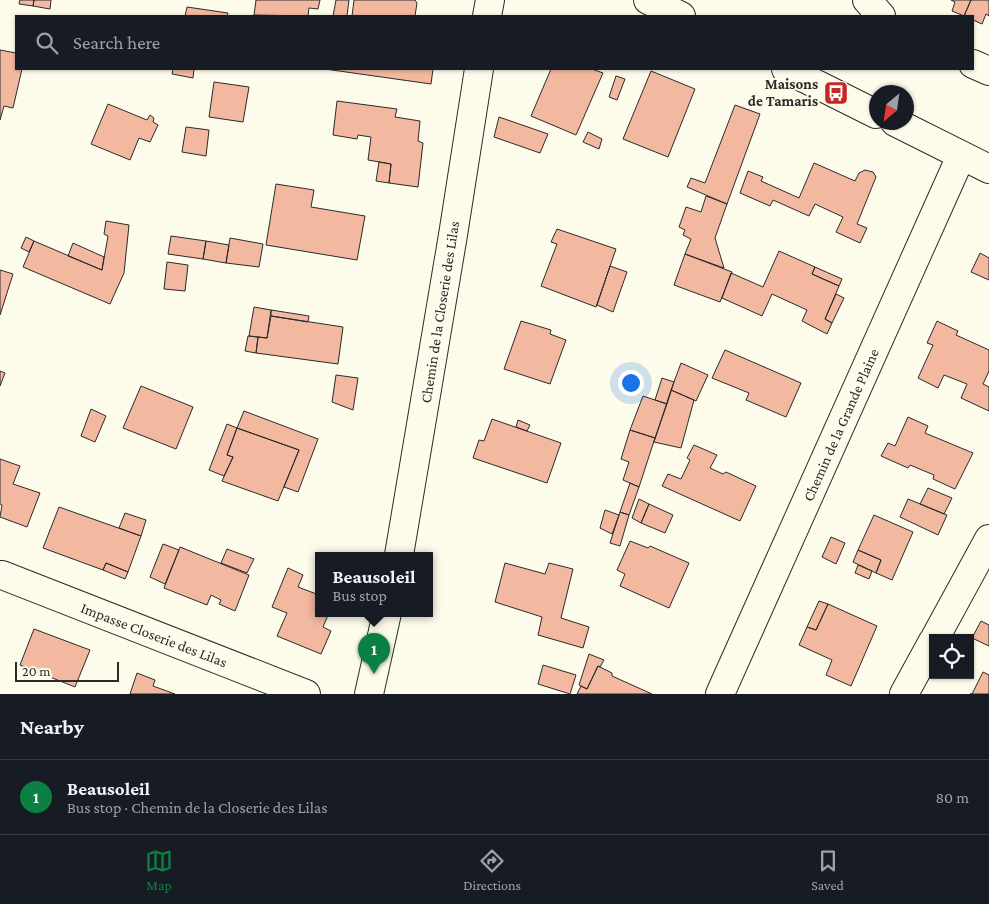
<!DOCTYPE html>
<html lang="en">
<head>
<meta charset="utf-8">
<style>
  :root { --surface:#171b24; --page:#242831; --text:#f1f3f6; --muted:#9ea1a6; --line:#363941; --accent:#0b8043 }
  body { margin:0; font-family:"Crimson Pro",serif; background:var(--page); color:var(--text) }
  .controls { position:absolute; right:15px; bottom:15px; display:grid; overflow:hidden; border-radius:0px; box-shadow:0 1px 4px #0004 }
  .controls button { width:45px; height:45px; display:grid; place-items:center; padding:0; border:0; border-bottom:1px solid var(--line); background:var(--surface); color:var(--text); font:25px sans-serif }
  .compass { position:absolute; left:869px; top:85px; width:45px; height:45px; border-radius:50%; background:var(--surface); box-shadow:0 1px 4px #0004; rotate:209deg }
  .scale { position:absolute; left:15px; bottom:12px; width:104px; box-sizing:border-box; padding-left:5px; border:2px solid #2b2b2b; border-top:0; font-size:14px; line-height:18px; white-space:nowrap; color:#2b2b2b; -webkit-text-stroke:4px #fdfbea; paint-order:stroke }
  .you { position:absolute; left:630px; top:382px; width:18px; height:18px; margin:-12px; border:4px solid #fff; border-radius:50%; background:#1a73e8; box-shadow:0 0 0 8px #1a73e833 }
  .badge { display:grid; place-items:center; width:32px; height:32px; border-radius:50%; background:var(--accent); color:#fff; font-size:16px; font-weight:700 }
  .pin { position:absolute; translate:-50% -41px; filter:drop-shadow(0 1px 2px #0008) }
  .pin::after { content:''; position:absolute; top:26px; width:18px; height:15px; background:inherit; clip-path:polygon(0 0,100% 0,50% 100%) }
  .popup { position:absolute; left:315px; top:552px; width:118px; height:65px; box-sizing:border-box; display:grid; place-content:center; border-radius:0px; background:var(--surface); filter:drop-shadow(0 1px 4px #0005); font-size:16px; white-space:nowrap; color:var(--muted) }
  .popup b { font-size:19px; color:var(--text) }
  .popup::after { content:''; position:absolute; left:50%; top:100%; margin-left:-10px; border:10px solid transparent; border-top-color:var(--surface) }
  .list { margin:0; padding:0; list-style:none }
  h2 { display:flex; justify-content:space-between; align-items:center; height:65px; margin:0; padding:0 20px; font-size:21px }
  h2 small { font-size:16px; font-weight:400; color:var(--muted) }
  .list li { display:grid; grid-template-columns:32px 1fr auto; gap:15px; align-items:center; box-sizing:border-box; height:75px; padding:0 20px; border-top:1px solid var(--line) }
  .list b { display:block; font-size:19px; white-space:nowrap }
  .list p { margin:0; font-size:16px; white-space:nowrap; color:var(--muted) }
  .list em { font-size:16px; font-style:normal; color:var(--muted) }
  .icon { flex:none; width:28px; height:28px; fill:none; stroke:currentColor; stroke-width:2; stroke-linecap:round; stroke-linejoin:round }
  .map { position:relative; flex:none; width:989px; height:694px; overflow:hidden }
  .search { position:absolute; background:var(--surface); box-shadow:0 1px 4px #0004; left:15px; right:15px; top:15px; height:55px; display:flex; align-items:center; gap:12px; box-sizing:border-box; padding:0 18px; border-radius:0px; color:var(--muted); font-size:19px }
  .sheet { height:140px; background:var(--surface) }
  nav { display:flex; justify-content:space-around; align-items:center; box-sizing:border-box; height:70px; border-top:1px solid var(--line); background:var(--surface); font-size:14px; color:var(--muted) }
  nav a { display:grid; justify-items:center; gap:2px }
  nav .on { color:var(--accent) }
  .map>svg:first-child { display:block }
</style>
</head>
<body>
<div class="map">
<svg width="989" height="694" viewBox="0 0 989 694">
  <rect width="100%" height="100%" fill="#fdfbea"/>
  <!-- building -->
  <path fill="#f2b8a0" stroke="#2b2b2b" d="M20,0H34L33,6L19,4Z
    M34,0H51L50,9L33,6Z
    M256,0H320L318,9L309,8L308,16L254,15Z
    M336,0H349L347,16H333Z
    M354,0H415L417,3L415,16H352Z
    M951,0H971L964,16L952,11L955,2Z
    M971,0H989V16L986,14L982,24L973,20V16H964Z
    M187,7L228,13L227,16H185Z
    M0,50L16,53V69H22L13,108L4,106L0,120Z
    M173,69H194L193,78L172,74Z
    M325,69H433L431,84Z
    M551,69H592L603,73L576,135L531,116Z
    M651,71L695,89L668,157L623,139Z
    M616,76L625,79L617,100L609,97Z
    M214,82L249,87L243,122L209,117Z
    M337,101L397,109L395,117L420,121L418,141L423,143L418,187L389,183L391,164L368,160L371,137L358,135L357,139L333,135Z
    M108,104L147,120L150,115L154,118L153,122L158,125L150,142L139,138L130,160L91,144Z
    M735,105L760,114L727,204L687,187L691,178L705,183Z
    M499,117L548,134L540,153L494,137Z
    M186,127L209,130L206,156L182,152Z
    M588,132L602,139L599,149L583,142Z
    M379,162L391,164L389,183L376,181Z
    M814,163L855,181L859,173L865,170L873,172L876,177L857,224L867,228L860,243L836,232L843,217L815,204L809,216L773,200L770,206L740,193L748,171L763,177L761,181L799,198Z
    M276,184L314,190L311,207L365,216L357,260L266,245Z
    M706,196L727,204L715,238L724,268L685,254L691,239L683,235L685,230L679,227L686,207L701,212Z
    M106,221L129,225L124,273L110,304L23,267L34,241L102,270L108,236L104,234Z
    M557,229L616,249L596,307L541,286L557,244L551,242Z
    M171,236L206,241L203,259L168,254Z
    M26,237L34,241L29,252L21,248Z
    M230,238L263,244L259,267L226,263Z
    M206,241L229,245L226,263L203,259Z
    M73,243L104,257L102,270L68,256Z
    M779,251L815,267L812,274L839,286L825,319L832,323L827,334L802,321L807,310L772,294L762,316L722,298L731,273L763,287Z
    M980,253L989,258V280L971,272Z
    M685,254L732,272L720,302L674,285Z
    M167,262L188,265L185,291L164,289Z
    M610,266L627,272L613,312L597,305Z
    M815,267L842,279L839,286L812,274Z
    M0,270L13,274L0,315Z
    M836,294L844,298L832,323L825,319Z
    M254,307L271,310L267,338L249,336Z
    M271,310L309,316L308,322L271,316Z
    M271,316L343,327L338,364L256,353L258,337L267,338Z
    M521,321L551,330L550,334L566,340L550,384L504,369Z
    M937,321L958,331L956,335L989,350V371L983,384L989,387V411L961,398L967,384L944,375L938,388L918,378L933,345L927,343Z
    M248,336L258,337L256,353L245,351Z
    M725,350L801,383L786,417L746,400L749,393L712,378Z
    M681,363L708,375L696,401L671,390Z
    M0,371L5,373L0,386Z
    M336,375L358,378L353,410L332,402Z
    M662,378L674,382L667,404L655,400Z
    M141,386L193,407L176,449L123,428Z
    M671,390L694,400L681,448L654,442Z
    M643,396L667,404L655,438L630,430Z
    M91,409L106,416L95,442L81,436Z
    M244,411L318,439L298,492L284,487L299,450L237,428Z
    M908,417L928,426L925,433L973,453L955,489L933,479L934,475L910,465L908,468L881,456L888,443L895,446Z
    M492,419L561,443L547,483L473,458L479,440L484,441Z
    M518,420L530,425L527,431L516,427Z
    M227,424L237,428L227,455L233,457L224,476L209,470Z
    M237,428L299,450L278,501L222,481L233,457L227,455Z
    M630,430L655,438L639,487L623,480L629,462L621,459Z
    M694,445L717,455L710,468L723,474L726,472L756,486L740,521L662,486L668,474L681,479L690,460L687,458Z
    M0,459L20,466L13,484L40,493L27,527L0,517L2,505L0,504Z
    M630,483L639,487L629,515L620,512Z
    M928,488L952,498L944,514L920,504Z
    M639,499L649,504L641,523L632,518Z
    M908,499L947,515L938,535L900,517Z
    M649,504L673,515L665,533L641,523Z
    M59,507L141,536L128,572L106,563L103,570L43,548Z
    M605,510L619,515L612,534L600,528Z
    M620,512L629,515L620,546L610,543Z
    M125,513L146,520L141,536L119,528Z
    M874,515L913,532L892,580L876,573L881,560L858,550Z
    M831,537L845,543L836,564L822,557Z
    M630,541L648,548L650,546L689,563L669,608L620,586L625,574L617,570Z
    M163,544L179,550L165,584L150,577Z
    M180,547L249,575L235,611L219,604L221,600L211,595L207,605L164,588Z
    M227,549L254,559L247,573L221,563Z
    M858,550L881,560L876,573L853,562Z
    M106,563L128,572L125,579L103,570Z
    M505,563L545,574L549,563L573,569L561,618L589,627L583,648L538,635L542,617L495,602Z
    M858,565L872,571L869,579L855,573Z
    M288,568L303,575L298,587L319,595V613H329L323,627L331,631L321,654L277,636L287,613L272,607Z
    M819,601L828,604L816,630L807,627Z
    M828,604L877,626L851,686L826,675L832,660L799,645L807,627L816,630Z
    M981,621L989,625V646L972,638Z
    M34,629L90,650L75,687L20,665Z
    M589,654L604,660L600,667L598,666L587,689L579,685Z
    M543,665L576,675L570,694L538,684Z
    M598,666L612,673V676L652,694H577L581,686L587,689Z
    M983,672L989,675V694H970H972Z
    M137,673L155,680L153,686L175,694H130Z"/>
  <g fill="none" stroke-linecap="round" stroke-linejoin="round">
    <defs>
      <path id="minor" d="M867,0L881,16
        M973,64L989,71
        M2,575L306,694
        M935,638L989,539
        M720,694L961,156
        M904,694L933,641"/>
      <path id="tertiary" d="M648,0L681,16
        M487,16L490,0
        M786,69L876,114
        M895,122L989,169
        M399,555L453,235L479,69
        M369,694L387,613"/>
    </defs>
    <!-- minor casing -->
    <use href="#minor" stroke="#2b2b2b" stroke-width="30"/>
    <!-- tertiary casing -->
    <use href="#tertiary" stroke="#2b2b2b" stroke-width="30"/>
    <!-- minor -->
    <use href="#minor" stroke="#fdfbea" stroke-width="28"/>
    <!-- tertiary -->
    <use href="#tertiary" stroke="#fdfbea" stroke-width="28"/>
  </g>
  <!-- icons -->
  <defs>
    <symbol id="bus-square" viewBox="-11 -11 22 22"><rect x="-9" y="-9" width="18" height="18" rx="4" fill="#c62828" stroke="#fdfbea"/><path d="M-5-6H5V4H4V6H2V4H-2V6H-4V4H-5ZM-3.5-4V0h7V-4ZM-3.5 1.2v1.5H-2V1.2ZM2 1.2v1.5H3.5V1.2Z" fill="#fff"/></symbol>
  </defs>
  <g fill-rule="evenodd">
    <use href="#bus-square" x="822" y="79" width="28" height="28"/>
  </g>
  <g text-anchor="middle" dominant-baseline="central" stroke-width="4" stroke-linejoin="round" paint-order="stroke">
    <!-- poi labels -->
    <g font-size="15" font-weight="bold" fill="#2b2b2b" stroke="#fdfbea" text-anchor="end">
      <text x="818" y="84">Maisons<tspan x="818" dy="17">de Tamaris</tspan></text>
    </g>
    <!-- street labels -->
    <g font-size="15" fill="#2b2b2b" stroke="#fdfbea">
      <text transform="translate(440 312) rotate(-81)">Chemin de la Closerie des Lilas</text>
      <text transform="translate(841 425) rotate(-66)">Chemin de la Grande Plaine</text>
      <text transform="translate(154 635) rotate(21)">Impasse Closerie des Lilas</text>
    </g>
  </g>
</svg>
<div class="controls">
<button><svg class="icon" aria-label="locate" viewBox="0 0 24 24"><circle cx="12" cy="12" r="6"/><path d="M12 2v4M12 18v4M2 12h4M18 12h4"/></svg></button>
</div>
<svg class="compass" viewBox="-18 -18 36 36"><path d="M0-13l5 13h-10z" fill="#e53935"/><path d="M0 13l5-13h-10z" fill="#9ea1a6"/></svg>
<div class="scale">20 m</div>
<div class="you"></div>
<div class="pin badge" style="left:374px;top:674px">1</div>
<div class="popup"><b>Beausoleil</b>Bus stop</div>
<div class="search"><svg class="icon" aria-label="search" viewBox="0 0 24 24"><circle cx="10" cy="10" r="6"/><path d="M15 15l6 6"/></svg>Search here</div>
</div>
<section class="sheet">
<h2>Nearby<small></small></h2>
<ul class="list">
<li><span class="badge">1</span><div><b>Beausoleil</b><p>Bus stop · Chemin de la Closerie des Lilas</p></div><em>80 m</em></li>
</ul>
</section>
<nav>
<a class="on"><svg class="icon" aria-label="map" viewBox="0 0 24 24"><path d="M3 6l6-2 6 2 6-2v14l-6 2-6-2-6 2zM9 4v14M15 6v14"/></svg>Map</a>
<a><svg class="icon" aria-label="directions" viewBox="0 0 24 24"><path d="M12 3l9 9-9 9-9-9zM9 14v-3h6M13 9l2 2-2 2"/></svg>Directions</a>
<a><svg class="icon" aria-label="saved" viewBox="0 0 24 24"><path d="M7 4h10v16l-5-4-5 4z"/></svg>Saved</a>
</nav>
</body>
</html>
